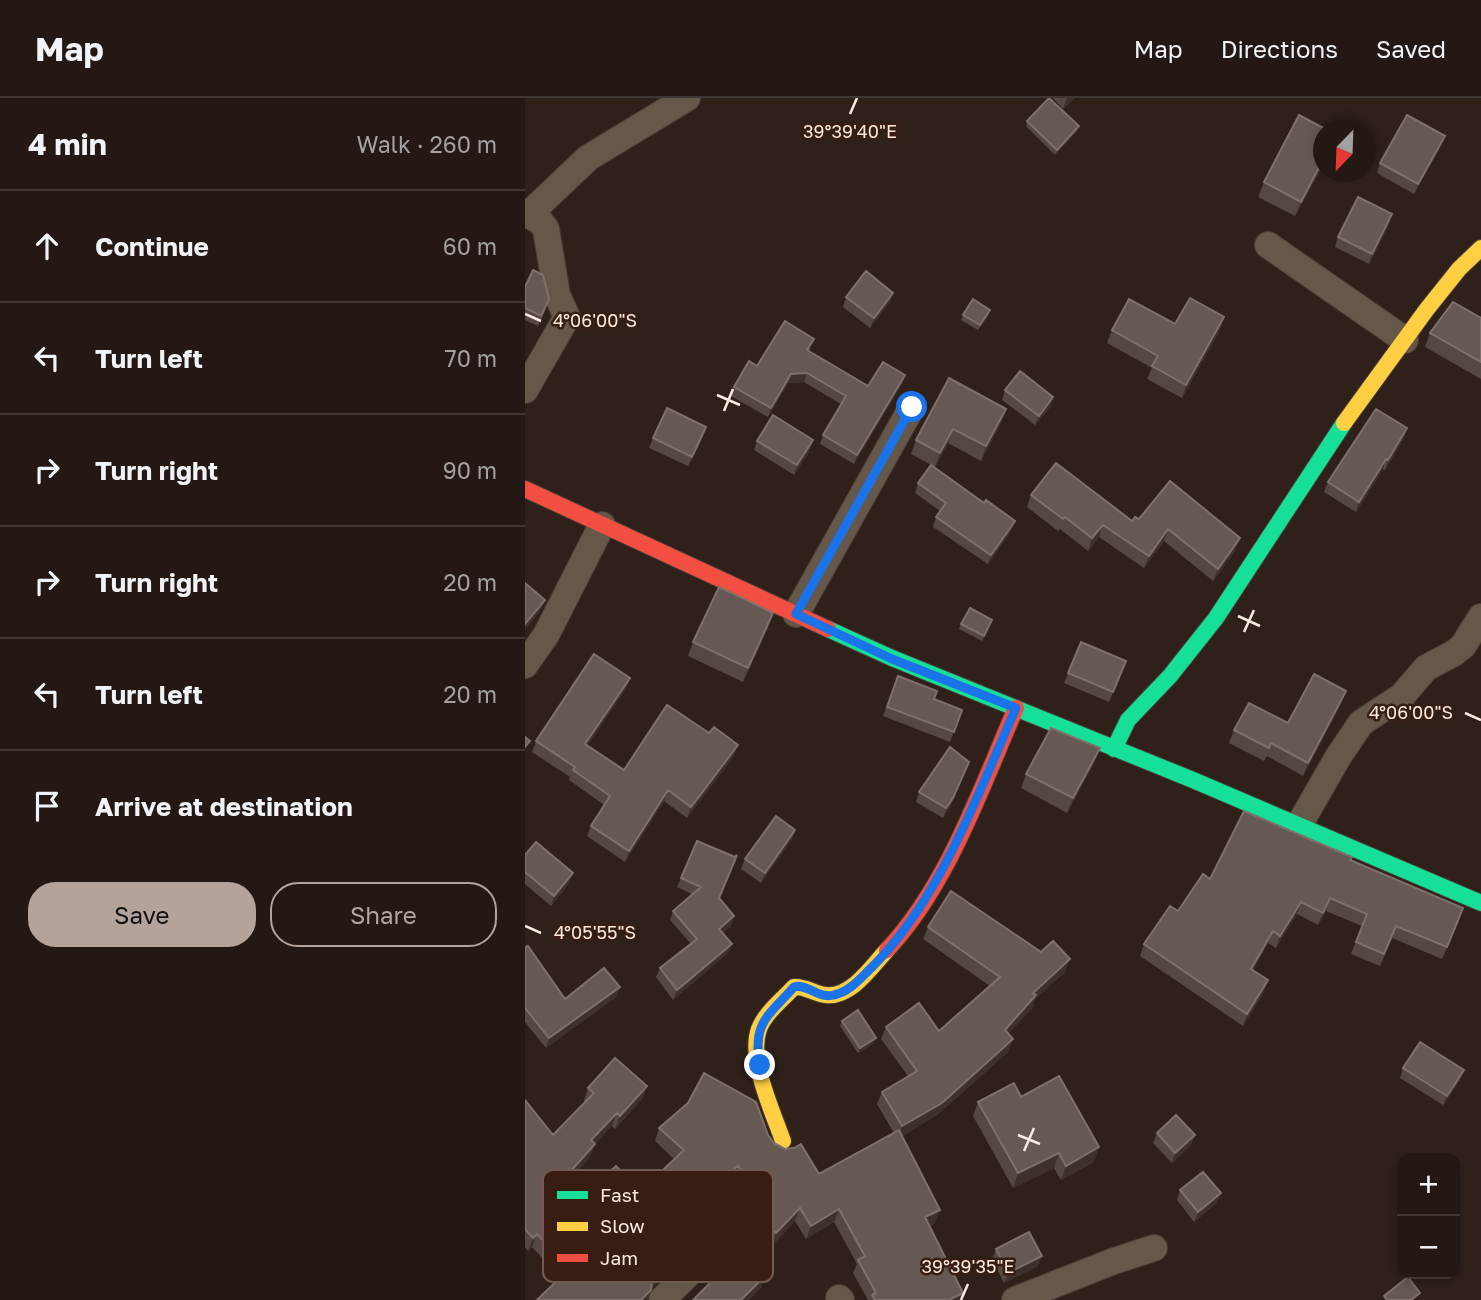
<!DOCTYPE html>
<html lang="en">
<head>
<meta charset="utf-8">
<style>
  :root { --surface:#231814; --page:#2f2522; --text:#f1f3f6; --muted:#a3a0a0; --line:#403734; --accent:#b4a39b }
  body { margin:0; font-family:"Golos Text",sans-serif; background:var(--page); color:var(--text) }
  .controls { position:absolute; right:21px; bottom:21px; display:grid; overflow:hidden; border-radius:14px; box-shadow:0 4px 10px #0003 }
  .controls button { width:63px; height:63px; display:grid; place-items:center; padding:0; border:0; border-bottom:2px solid var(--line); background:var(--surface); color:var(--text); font:35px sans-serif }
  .compass { position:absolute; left:788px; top:21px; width:63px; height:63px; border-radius:50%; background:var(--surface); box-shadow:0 4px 10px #0003; rotate:203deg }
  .stop { position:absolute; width:21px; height:21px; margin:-16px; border:5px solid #1a73e8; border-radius:50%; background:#fff }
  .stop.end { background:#1a73e8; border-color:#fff; box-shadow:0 2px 7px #0008 }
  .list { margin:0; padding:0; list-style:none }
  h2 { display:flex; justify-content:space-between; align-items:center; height:91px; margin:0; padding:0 28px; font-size:30px }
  h2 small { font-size:23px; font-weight:400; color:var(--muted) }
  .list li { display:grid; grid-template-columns:46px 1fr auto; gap:21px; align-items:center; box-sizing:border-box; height:112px; padding:0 28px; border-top:2px solid var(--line) }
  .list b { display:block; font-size:26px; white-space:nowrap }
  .list em { font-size:23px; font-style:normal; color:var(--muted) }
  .actions { display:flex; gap:14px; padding:21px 28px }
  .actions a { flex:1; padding:16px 0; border:2px solid var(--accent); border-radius:28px; text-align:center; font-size:24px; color:var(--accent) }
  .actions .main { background:var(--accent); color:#111 }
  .icon { flex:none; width:38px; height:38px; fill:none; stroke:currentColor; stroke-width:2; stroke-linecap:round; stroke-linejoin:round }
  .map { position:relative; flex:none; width:956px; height:1202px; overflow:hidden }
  header { display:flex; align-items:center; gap:42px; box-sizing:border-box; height:98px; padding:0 35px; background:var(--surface); border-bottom:2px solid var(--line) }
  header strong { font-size:33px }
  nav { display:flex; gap:38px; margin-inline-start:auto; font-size:24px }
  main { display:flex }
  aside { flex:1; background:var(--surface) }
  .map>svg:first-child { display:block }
</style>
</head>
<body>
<header>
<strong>Map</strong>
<nav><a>Map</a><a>Directions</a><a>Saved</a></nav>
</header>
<main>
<aside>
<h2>4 min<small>Walk · 260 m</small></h2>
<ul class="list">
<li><svg class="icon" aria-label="ahead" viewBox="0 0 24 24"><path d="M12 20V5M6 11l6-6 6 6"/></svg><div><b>Continue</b></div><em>60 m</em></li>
<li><svg class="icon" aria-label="left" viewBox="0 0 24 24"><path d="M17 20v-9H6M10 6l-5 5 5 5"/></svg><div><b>Turn left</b></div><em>70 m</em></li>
<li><svg class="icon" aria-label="right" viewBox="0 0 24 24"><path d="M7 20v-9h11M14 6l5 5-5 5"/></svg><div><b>Turn right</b></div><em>90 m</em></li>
<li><svg class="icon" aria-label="right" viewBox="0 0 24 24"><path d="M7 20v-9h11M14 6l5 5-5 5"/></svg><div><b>Turn right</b></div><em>20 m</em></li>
<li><svg class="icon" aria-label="left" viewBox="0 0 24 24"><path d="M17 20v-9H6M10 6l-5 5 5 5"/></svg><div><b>Turn left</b></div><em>20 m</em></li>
<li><svg class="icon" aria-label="arrive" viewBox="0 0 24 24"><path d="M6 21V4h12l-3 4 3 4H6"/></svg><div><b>Arrive at destination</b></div></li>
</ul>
<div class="actions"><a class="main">Save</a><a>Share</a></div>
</aside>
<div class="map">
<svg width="956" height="1202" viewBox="0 0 956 1202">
  <rect width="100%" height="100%" fill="#2f201a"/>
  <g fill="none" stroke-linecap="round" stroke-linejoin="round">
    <defs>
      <path id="street" d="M0,115L15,123L21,131L32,197L42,219L0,292
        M4,116L63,60L162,0
        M743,147L880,242
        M271,516L387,309
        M0,567L21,537L77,427
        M773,729L813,659L836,625L877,598L901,570L929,555L938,548L956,519
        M314,1200L316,1202
        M137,1202L186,1153
        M490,1202L589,1163L629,1150"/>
      <path id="fast" d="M303,531L367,560L668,682L956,805
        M589,651L603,622L645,578L691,520L819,325"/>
      <path id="slow" d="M819,325L902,211L934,171L956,150
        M258,1043C248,1014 223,962 234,931C240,915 257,902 269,889C281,888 289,896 301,897C326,900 347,868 362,852"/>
      <path id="jam" d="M0,391L303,531
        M362,852C423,787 456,690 491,610"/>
    </defs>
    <!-- street casing -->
    <use href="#street" stroke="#4a3d38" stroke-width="28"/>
    <!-- fast casing -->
    <use href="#fast" stroke="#4a3d38" stroke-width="18"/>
    <!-- slow casing -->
    <use href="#slow" stroke="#4a3d38" stroke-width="18"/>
    <!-- jam casing -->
    <use href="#jam" stroke="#4a3d38" stroke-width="18"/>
    <!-- street -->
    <use href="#street" stroke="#655749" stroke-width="26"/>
    <!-- fast -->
    <use href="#fast" stroke="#16e098" stroke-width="16"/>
    <!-- slow -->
    <use href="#slow" stroke="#ffcf43" stroke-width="16"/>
    <!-- jam -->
    <use href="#jam" stroke="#f24e42" stroke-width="16"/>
  </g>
  <!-- wall -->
  <path fill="#554843" d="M528,0H549L538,11Z
    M502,23L552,33L530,57L501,28Z
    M799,32V65L770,118L733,99L739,84Z
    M920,38L916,48L889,96L852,75L855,65Z
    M864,126L844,166L810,149L813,139Z
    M0,189L21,211L13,228L0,222Z
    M368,195L365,204L345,230L318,209L321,199Z
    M438,217H463L453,232L436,222Z
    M956,220V281L900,249L905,235Z
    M650,226L695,232L657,300L622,281L627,270L582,245L587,232Z
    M286,250L284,253L343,288L380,277L377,286L329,366L295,346L298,337L316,306L279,284L263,285L243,319L206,298L209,289L232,268Z
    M480,292L528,299L525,309L510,327L477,302Z
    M481,311L476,325L456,363L423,345L410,369L386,356L391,342Z
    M178,339L163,368L124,350L128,340Z
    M879,340L860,372L858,371L831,414L799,394L803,384Z
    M288,342L285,352L269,377L229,352L232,343Z
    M393,385L459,405L490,423L486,433L463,466L408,429L411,419L415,413L390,395Z
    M506,397L607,423L614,421L710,453L688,483L639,443L619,470L574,439L563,453L535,431L533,433L502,409Z
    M436,526L465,527L457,543L434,531Z
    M243,530L218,584L163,558L168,544Z
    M556,544L601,563L584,604L539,585Z
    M373,578L409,601L437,612L425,644L358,618Z
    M101,591L62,647L99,672L209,658L162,720L139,703L100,764L62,738L66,728L79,707L44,682L45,679L7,654L11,643Z
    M816,606L778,678L742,658L739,663L704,645L709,632L763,625Z
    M575,650L569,665L542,715L496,690L501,676Z
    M444,664L425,709L418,720L391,704L394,694Z
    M270,732L267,741L236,785L216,771L220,761Z
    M0,757L44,785L26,808L0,786Z
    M212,757L194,800L206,828L197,835L203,855L148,902L131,879L135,870L166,846L145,822L148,813L167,796L152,789L156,780L210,759Z
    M826,762L934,823L917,861L867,840L855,868L826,856L837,828L801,813L793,827L772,816L751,850L743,845L728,872L739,894L718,928L615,858L619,846L685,781Z
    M403,829L540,874L510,901L507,910L483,936V954L412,1017L377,1038L410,1125L405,1128L438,1195L436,1202H343L328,1175L332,1166L309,1124L281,1141L270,1123L247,1148L227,1128L230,1118L208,1081L173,1107L185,1138L175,1142L127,1190L35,1179L7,1149L3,1153L0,1149V1002L28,1037L60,1004L59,1003L63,990L122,988L117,1001L90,1031L87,1028L70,1046L65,1059L24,1106L35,1117L116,1093L149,1061L130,1043L134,1030L243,1037L249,1045L294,1076L369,1035L352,1006L357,994L383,978L356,941L361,929L414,933L465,888L398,841Z
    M0,849L40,901L95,889L91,899L21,950L0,924Z
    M317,923L351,940L349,945L333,955L315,928Z
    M878,970L935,982L918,1007L875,980Z
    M496,999L569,1064L536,1082L529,1070L488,1090L448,1018L453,1004Z
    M632,1035L670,1037L666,1047L647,1065L628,1045Z
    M655,1092L692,1105L669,1124L652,1102Z
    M471,1151L513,1168L479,1185L467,1161Z"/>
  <!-- shaded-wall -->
  <path fill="#3e312b" d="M542,0H549L538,11Z
    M554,28L552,33L530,57L532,52Z
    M920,38L916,48L889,96L893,86Z
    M799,60V65L770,118L776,104Z
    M867,116L864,126L844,166L847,156Z
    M368,195L365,204L345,230L349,220Z
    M699,219L695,232L657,300L661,287Z
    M282,275L279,284L263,285L243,319L246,310L266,276Z
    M380,277L377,286L329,366L332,357Z
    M528,299L525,309L510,327L514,318Z
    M481,311L476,325L456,363L461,348Z
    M181,329L178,339L163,368L167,359Z
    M882,330L879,340L860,372L863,362Z
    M428,331L423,345L410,369L415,355Z
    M288,342L285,352L269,377L272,367Z
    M861,361L858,371L831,414L834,404Z
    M490,423L486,433L463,466L466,457Z
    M578,427L574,439L563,453L567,440Z
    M643,431L639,443L619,470L624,458Z
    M715,440L710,453L688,483L693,471Z
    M20,502L16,512L0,532V526Z
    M248,515L243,530L218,584L223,570Z
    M105,580L101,591L56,657L60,646Z
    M821,593L816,606L778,678L783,665Z
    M213,647L209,658L162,720L166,709Z
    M575,650L569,665L542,715L548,700Z
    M444,664L425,709L418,720L421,710Z
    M143,692L139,703L100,764L104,753Z
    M270,732L267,741L236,785L240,775Z
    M48,775L44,785L26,808L29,798Z
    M805,800L801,813L793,827L798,815Z
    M776,804L772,816L751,850L755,838Z
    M209,818L206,828L191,840L194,831Z
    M748,833L743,845L721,883L726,871Z
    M207,846L203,855L148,902L152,892Z
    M545,861L540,874L510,901L507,910L475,945L480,932L508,895Z
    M743,882L739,894L718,928L722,916Z
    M95,889L91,899L21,950L24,940Z
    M351,940L349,945L333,955L335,950Z
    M488,941L483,954L412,1017L373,1041L377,1028Z
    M939,972L935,982L918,1007L922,998Z
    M122,988L117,1001L90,1031L95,1018Z
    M92,1015L87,1028L61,1055L66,1042Z
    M670,1037L666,1047L647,1065L650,1055Z
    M70,1046L65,1059L15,1115L20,1102Z
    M574,1049L569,1064L536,1082L541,1068Z
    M534,1055L529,1070L488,1090L493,1075Z
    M213,1068L208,1081L163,1115L168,1102Z
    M696,1095L692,1105L669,1124L673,1114Z
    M275,1110L270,1123L247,1148L251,1135Z
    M314,1111L309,1124L281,1141L286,1128Z
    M415,1112L410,1125L396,1132L400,1119Z
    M190,1125L185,1138L175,1142L126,1191L123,1202H116L131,1178L180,1129Z
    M12,1136L7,1149L3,1153L8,1140Z
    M517,1158L513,1168L479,1185L483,1175Z
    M241,1177L236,1190L224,1202H216Z
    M438,1195L436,1202H424Z"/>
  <!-- building -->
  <path fill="#665954" stroke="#7e706a" stroke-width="2" d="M524,0L554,28L532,52L502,23Z
    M774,17L802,32H799V60L776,104L739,84Z
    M882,17L920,38L893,86L855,65Z
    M833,99L867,116L847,156L813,139Z
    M8,172L18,177L24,201L16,218L0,210V189Z
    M341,173L368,195L349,220L321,199Z
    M665,200L699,219L661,287L627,268L633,258L587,232L604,201L650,226Z
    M448,201L465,212L455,227L438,217Z
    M928,204L956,220V264L905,235Z
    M260,223L289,241L282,252L343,288L358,264L380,277L332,357L298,337L321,298L282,275L266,276L246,310L209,289L224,263L232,268Z
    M495,273L528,299L514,318L480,292Z
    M424,280L481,311L461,348L428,331L415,355L391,342Z
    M142,310L181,329L167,359L128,340Z
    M851,311L882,330L863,362L861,361L834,404L803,384Z
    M248,317L288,342L272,367L232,343Z
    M531,365L607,423L610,419L614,421L645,383L715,440L693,471L643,431L624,458L578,427L567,440L540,419L538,421L506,397Z
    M406,367L459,405L461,402L490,423L466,457L411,419L421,405L393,385Z
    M0,485L20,502L0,526Z
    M194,489L248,515L223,570L168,544Z
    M445,510L467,522L459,538L436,526Z
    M556,544L601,563L588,594L543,575Z
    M69,556L105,580L60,646L99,672L142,607L184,635L189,629L213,647L166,709L143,692L104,753L66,728L85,698L48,672L50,669L11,643Z
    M789,576L821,593L783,665L746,645L744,650L709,632L724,605L763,625Z
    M373,578L412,593L409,601L437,612L429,634L362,609Z
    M526,630L575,650L548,700L501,676Z
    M0,639L5,643L0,649Z
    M425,649L444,664L428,700L421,710L394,694Z
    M719,713L827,759L825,762L938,810L922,849L871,828L859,856L831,844L842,816L805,800L798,815L776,804L755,838L748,833L726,871L743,882L722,916L619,846L645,808L653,813L678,776L685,781Z
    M251,718L270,732L240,775L220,761Z
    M172,743L210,759L212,757L194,800L209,818L194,831L207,846L152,892L135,870L172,841L148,813L176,789L156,780Z
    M11,744L48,775L29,798L0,774V757Z
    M426,793L516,854L528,843L545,861L508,895L511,897L480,932L488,941L417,1005L377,1028L357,994L392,973L361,929L394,905L414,933L475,879L403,829Z
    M3,848L40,901L79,870L95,889L24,940L0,910V849Z
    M333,912L351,940L335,950L317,923Z
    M895,944L939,972L922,998L878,970Z
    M90,960L122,988L95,1018L92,1015L66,1042L70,1046L20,1102L35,1117L91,1068L116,1093L159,1052L134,1030L163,1005L179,975L231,1004L243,1037L249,1045L260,1051L269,1050L276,1046L294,1076L374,1032L415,1112L400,1119L438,1195L424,1202H350L347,1197L351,1195L333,1162L340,1158L314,1111L286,1128L275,1110L251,1135L231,1115L238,1108L213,1068L168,1102L190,1125L180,1129L131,1178L127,1184L126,1192L116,1202H12L44,1171L12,1136L8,1140L0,1131V1002L28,1037L69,995L63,990Z
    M534,978L574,1049L541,1068L534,1055L493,1075L453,1004L489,985L496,999Z
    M651,1017L670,1037L650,1055L632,1035Z
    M678,1074L696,1095L673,1114L655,1092Z
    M504,1134L517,1158L483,1175L471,1151Z
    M217,1153L241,1177L216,1202H168Z
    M883,1179L895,1195L886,1202H862L859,1198Z"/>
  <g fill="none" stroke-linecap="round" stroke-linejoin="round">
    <!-- route -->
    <path stroke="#1a73e8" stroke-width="9" d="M235,967C227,925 243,918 269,889C282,885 293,901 309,897C323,894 333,883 343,873C414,805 452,698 491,610L367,561L271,516L387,309"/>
  </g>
  <!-- ticks -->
  <path fill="none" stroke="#fbe9e1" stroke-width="2.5" d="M325,16L332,0M0,216L16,223M192,297L215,307M199,313L208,291M713,518L735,528M719,534L729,512M940,615L956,622M0,828L16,835M493,1037L515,1046M499,1053L509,1030M436,1202L443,1186"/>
  <!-- legend -->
  <rect x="18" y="1072" width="230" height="112" rx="10" fill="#371d12" stroke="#725a50" stroke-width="2"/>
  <rect x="32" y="1093" width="31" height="8" fill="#16e098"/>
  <rect x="32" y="1124" width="31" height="9" fill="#ffcf43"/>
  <rect x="32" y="1156" width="31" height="8" fill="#f24e42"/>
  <g font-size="19" fill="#fbe9e1">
    <text x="75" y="1104">Fast</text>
    <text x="75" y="1135">Slow</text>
    <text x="75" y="1167">Jam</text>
  </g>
  <g font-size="18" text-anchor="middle" fill="#fbe9e1" stroke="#371d12" stroke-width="5" stroke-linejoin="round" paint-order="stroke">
    <text x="325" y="40">39°39'40"E</text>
    <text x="70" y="229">4°06'00"S</text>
    <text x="886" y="621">4°06'00"S</text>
    <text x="70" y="841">4°05'55"S</text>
    <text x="443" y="1175">39°39'35"E</text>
  </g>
</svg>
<div class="controls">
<button>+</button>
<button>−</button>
</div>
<svg class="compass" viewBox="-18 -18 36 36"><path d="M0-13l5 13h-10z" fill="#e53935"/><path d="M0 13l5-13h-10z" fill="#a3a0a0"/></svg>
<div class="stop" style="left:387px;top:309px"></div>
<div class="stop end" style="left:235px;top:967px"></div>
</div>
</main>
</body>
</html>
